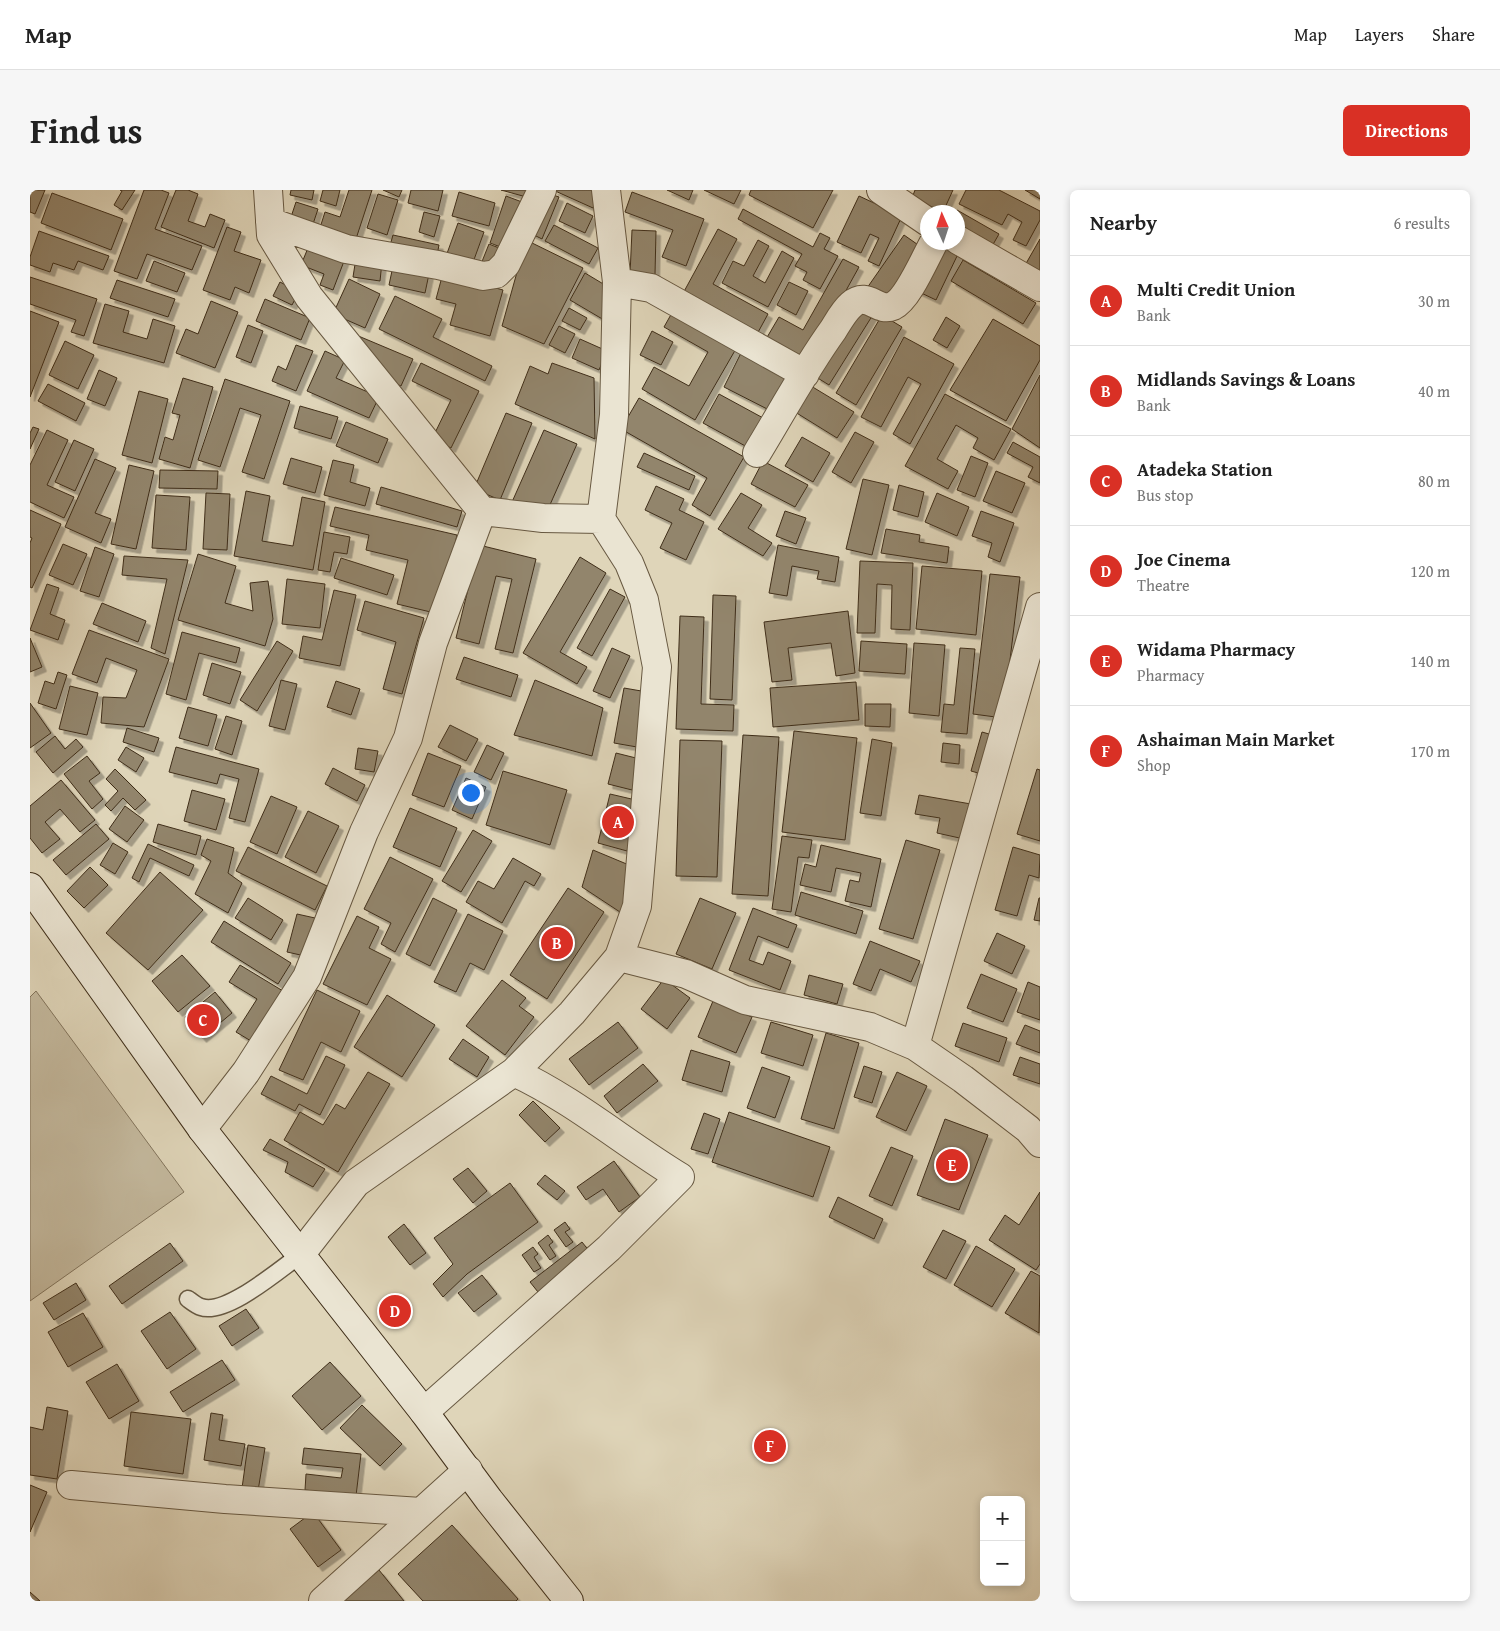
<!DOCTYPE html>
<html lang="en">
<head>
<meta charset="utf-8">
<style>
  :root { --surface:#fff; --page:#f6f6f6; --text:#222; --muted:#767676; --line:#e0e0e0; --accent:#d93025 }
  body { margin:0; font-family:"Gentium Book Plus",serif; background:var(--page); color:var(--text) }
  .controls { position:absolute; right:15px; bottom:15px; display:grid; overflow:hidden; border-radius:8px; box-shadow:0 2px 8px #0003 }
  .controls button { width:45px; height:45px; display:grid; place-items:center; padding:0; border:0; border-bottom:1px solid var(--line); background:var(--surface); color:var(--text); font:25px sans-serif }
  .compass { position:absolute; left:890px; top:15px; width:45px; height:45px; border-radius:50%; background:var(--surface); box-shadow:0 2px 8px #0003; rotate:357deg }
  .you { position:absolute; left:440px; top:602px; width:18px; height:18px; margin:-12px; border:4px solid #fff; border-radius:50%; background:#1a73e8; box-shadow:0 0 0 8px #1a73e833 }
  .badge { display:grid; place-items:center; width:32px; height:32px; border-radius:50%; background:var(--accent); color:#fff; font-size:16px; font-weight:700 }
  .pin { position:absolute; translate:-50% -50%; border:2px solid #fff; box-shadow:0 1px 5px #0006 }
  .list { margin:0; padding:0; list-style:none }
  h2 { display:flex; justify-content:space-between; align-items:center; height:65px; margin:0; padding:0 20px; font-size:21px }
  h2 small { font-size:16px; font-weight:400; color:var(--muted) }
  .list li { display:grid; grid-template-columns:32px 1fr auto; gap:15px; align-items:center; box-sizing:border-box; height:90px; padding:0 20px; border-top:1px solid var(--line) }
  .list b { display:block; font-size:19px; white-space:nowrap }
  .list p { margin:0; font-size:16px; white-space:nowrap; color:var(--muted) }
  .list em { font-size:16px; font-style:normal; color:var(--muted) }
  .map { position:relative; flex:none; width:1010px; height:1411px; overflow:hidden; border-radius:8px }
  header { display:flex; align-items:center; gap:30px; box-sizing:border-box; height:70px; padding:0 25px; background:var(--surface); border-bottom:1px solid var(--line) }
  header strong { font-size:24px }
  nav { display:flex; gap:28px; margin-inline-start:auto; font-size:18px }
  .intro { display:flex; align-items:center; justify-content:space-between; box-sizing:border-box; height:120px; padding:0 30px }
  h1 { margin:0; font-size:35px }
  .button { padding:12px 22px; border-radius:8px; background:var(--accent); color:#fff; font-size:18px; font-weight:700 }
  main { display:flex; gap:30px; padding:0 30px }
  aside { flex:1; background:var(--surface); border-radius:8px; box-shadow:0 2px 8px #0003 }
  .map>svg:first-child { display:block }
</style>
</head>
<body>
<header>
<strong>Map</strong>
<nav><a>Map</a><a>Layers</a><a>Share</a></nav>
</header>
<div class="intro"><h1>Find us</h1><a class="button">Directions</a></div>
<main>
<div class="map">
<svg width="1010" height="1411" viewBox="0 0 1010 1411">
  <defs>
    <filter id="shadow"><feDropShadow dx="4.5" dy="4.5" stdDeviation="0" flood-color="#0004"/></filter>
  </defs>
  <rect width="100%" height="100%" fill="#dfd5b9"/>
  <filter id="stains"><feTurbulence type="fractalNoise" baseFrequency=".004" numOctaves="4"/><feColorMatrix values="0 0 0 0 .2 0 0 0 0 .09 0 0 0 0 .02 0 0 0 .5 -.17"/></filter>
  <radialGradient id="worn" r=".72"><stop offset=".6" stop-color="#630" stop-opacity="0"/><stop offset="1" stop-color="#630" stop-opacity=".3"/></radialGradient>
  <!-- pitch -->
  <path fill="#c4b99e" stroke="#82745c" d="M6,801L154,1002L0,1111V807Z"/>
  <!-- building -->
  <path fill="#92856c" stroke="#3f2e19" filter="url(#shadow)" d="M0,0H15L5,24L0,22Z
    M90,0H105L92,20L84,15L92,1Z
    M114,0H131L139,3L125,39L172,56L162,80L117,64L107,89L84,81Z
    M146,0H158L168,4L158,31L175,37L180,24L195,30L184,58L131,37Z
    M261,0H284L282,10L260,5Z
    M293,0H310L306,16L290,11Z
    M319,0H342L324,55L288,44L295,22L310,27Z
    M353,0H372L369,7Z
    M381,0H413L408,21L378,13Z
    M471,0H502L500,8Z
    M523,0H565L570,2L563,18Z
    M637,0H663L659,10Z
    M674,0H711L704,14Z
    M721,0H803L783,38L719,5Z
    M885,0H923L913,22L882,8Z
    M936,0H969L1010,21V30L996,56L983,50L992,32L978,24L972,35L929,14Z
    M995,0H1010V9Z
    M429,2L465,13L459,36L422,26Z
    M602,2L674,29L656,76L632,67L643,40L595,22Z
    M22,3L93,29L81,60L11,33Z
    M517,3L529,7L512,49L500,43Z
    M348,4L368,10L357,45L337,38Z
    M476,6L492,12L476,59L460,53Z
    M829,6L872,26L849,76L838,71L849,48L840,44L831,63L807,52Z
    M266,12L288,19L281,40L259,33Z
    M537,13L563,26L555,43L529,31Z
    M713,19L783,57L790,43L800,48L794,59L808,66L790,99L773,90L777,82L765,76L772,64L708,29Z
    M927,20L969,44L961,58L928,38Z
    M394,22L410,26L404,47L389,42Z
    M428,33L454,42L441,78L415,69Z
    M524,35L568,58L559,74L515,51Z
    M197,37L211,42L204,61L231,70L219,103L205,97L200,110L173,100Z
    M688,39L707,49L683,94L738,124L726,146L651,107Z
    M602,40L626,41L625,85H600Z
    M9,41L79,66L73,80L48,71L44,80L23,73L20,82L0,75V67Z
    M363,45L409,55L406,70L359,59Z
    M874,45L894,59L857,112L837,98Z
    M1010,49V86L994,77Z
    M496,50L553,78L514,154L472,136Z
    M728,50L739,56L723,86L735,93L752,61L764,68L738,117L692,93L703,71L714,76Z
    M280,53L316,66L303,100L290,95L294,84L271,75Z
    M459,54L474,60L467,80L451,74Z
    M909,55L928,64L906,110L887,101Z
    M326,68L352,72L350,91L323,87Z
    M813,69L829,77L777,171L736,149L749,127L773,140Z
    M933,70L1006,113L993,134L921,91Z
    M124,71L155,83L147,102L116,91Z
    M363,76L399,84L395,103L359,95Z
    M413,83L473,100L460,146L420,135L426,114L406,109Z
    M555,83L575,95L574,130L540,110Z
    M0,87L67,109L54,146L41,142L46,130L0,114Z
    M319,89L350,104L335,138L303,124Z
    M87,90L145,109L138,127L80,108Z
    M250,92L269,102L262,115L243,106Z
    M759,92L778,101L766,125L747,115Z
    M365,106L412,129L403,147L462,176L455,191L349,139Z
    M235,109L280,128L271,150L226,131Z
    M181,111L208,122L185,178L146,163L156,139L168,144Z
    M75,114L99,121L93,142L117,149L123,129L145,136L134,173L63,153Z
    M830,115L844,123L799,195L786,187Z
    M539,118L557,128L550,140L532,131Z
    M0,121L29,132L0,207Z
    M643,121L707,157L665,230L612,199L624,177L659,196L678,162L634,137Z
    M852,125L872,137L826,215L806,203Z
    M916,127L930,136L917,158L903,150Z
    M963,129L1010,156V170L976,231L920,200Z
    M218,135L233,141L221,173L206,167Z
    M529,136L545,144L535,163L519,155Z
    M622,141L643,152L631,175L610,165Z
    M326,145L383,169L371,196L353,188Z
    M874,147L924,174L880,254L863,244L891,194L878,187L851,237L831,227Z
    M550,149L577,161L569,180L542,168Z
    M35,151L64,165L48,199L19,185Z
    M266,155L283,161L266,201L242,191L248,176L256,180Z
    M295,161L315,170L306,188L349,207L339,228L277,201Z
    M712,161L762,186L743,222L694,197Z
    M391,173L449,201L421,258L402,249L421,210L382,191Z
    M522,173L564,188L565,249L485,214L500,176L518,184Z
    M69,180L87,188L75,216L57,209Z
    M1010,185V258L982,239Z
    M153,188L183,197L160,278L129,269L135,247L143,250L150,225L142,223Z
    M195,189L260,211L234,289L212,282L231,225L210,218L190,277L168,270Z
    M18,194L55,213L46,231L8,211Z
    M781,196L824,222L807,248L765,222Z
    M109,201L138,209L122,273L92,265Z
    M689,204L735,229L719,258L673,233Z
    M915,204L981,239L964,270L943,258L948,248L926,235L907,269L928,281L918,299L875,276Z
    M609,208L714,267L680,326L662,315L677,288L591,239Z
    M270,216L308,227L301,249L264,238Z
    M476,223L502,233L470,310L444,299Z
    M316,232L358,249L348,273L306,256Z
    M3,237L9,239L0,259V243Z
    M17,240L38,250L17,295L44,307L34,328L0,312V275Z
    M514,240L547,254L515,326L482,312Z
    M825,242L844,252L821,293L802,282Z
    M772,247L800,263L783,292L755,276Z
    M44,250L64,259L45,301L25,292Z
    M983,252L1010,267V293L998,287L1003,277L977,263Z
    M614,263L665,286L659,300L607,277Z
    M941,266L958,273L945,307L927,300Z
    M261,268L292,277L285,303L253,294Z
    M65,269L86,278L65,323L81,329L71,353L35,337Z
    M303,270L324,275L320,292L340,298L335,316L294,305Z
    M733,271L778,295L765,317L721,294Z
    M99,275L124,281L106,359L81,354Z
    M130,280L188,281L187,299L129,298Z
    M966,281L995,293L982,323L953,311Z
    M833,289L859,295L842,365L816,359Z
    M869,295L894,302L888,327L863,320Z
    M626,296L654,309L649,320L674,332L656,370L630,358L642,333L615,320Z
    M351,297L432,321L427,337L346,314Z
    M216,301L240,306L232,351L263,356L272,307L295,312L283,380L204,366Z
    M176,303L200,304L197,360L173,359Z
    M711,303L732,315L718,338L742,353L733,366L688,339Z
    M907,303L939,317L927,346L895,332Z
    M126,305L160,307L156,360L122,358Z
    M305,317L427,345L409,424L367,414L378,370L336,360L339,345L300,336Z
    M0,320L31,334L2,398L0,397V353L2,348L0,347Z
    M755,321L776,328L766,354L746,346Z
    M951,321L984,333L970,372L958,367L962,353L942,346Z
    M856,339L890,345L889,352L919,357L917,373L851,363Z
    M294,342L320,347L317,364L304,362L300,382L288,380Z
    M33,354L57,364L43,395L19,385Z
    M449,355L506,369L483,463L465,459L482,389L466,386L449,454L426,448Z
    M748,355L809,367L805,392L787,389L789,381L762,376L757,406L739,403Z
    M65,357L84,364L69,407L50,401Z
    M168,364L206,376L195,413L223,421L220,393L238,391L243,429L235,456L148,430Z
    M94,366L158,370L135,464L121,458L137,389L92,385Z
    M550,367L576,383L530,462L557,477L547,494L493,463Z
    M311,368L364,385L357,405L304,388Z
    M830,371L883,373L880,440L861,439L862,395L847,394L845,443H827Z
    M892,376L952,381L946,445L886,439Z
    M960,384L990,387L973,528L943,524Z
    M257,389L295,394L290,438L252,434Z
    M17,394L29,398L20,424L35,430L28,450L0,440Z
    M580,399L595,407L562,466L547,458Z
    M304,400L326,405L310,476L269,468L273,446L292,450Z
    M683,405L706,406L702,510L680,509Z
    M335,411L394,428L372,504L353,499L366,452L327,440Z
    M72,413L116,431L108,452L63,434Z
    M818,421L825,483L806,486L801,453L758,458L762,490L742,492L734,432Z
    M650,426L674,427L671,514L704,515L703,541L646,539Z
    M59,440L139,469L114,537L71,533L73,507L96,508L107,480L76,468L67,493L42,484Z
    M152,442L210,458L206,473L169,463L156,510L136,504Z
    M0,448L12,477L0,482Z
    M247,451L263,461L227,521L210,510Z
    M831,451L877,454L875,484L829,481Z
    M884,453L915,455L909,526L879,523Z
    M582,458L600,466L580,508L563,501Z
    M930,458L945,459L937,544L911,542L914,514L924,515Z
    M434,467L488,485L481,507L426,489Z
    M182,473L211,482L200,514L173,505Z
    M28,482L37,485L26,519L8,513L15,491L24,494Z
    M251,490L267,494L255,540L239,536Z
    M505,490L573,518L562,566L484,545Z
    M306,491L330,499L321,525L297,517Z
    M826,492L829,530L743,537L740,498Z
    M40,496L68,503L57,545L29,539Z
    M594,498L617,502L607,557L584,553Z
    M0,513L21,543L0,558Z
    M835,514H861L860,537L835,536Z
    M158,517L187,525L178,556L149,548Z
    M196,526L212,531L202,565L185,559Z
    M420,535L448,549L436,571L408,557Z
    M97,538L129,548L124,562L93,552Z
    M764,541L827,548L815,650L752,642Z
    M952,542L966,546L955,585L941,581Z
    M713,545L749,547L738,706L702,704Z
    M25,546L35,559L46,549L53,557L23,583L6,562Z
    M842,549L862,553L851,626L830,623Z
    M650,550L692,551L687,687L646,686Z
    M913,553L930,555L929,574L911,572Z
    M457,555L474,563L461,590L444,582Z
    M96,557L114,568L106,582L88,570Z
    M146,557L229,579L215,632L199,628L209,589L190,584L187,594L139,582Z
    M328,558L348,561L344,582L325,579Z
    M398,563L431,576L414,617L382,605Z
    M586,563L610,569L602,600L578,594Z
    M57,566L70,583L59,591L73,609L62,619L34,584Z
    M303,578L335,595L327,611L295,594Z
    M85,579L116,610L105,620L93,608L81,621L75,615L88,601L76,589Z
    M1007,579L1010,580V651L987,644Z
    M473,581L537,600L520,655L456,635Z
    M436,588L456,597L442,629L422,620Z
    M31,590L65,630L50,642L30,619L15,632L30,649L12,663L0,648V616Z
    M162,600L195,609L186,640L154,631Z
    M580,604L610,611L597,661L568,653Z
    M889,605L941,614L934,649L907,643L910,628L885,624Z
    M241,606L267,617L247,664L220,652Z
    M95,616L114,630L97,652L79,639Z
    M380,618L427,638L410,677L363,657Z
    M278,621L309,636L286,683L255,667Z
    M66,634L79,649L36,685L23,670Z
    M128,634L171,646L166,665L123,652Z
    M443,640L462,651L431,702L412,691Z
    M752,646L782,650L779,668L768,667L761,722L742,719Z
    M177,649L204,658L198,683L212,693L198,723L165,704L181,671L171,665Z
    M876,650L910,660L883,749L849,739Z
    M83,653L98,662L85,684L70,675Z
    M118,654L164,675L159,686L120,668L109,692L102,688Z
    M791,655L851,669L841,717L815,711L820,690L829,692L831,683L806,678L801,702L770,695L775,674L786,677Z
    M218,657L297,696L285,720L206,681Z
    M983,657L1010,665L1009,688L999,685L987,726L965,720Z
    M563,660L599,675L593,724L552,697Z
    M360,667L403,689L365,762L351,754L361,733L334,719Z
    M483,668L511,684L504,696L495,691L472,733L436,712L448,691L464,699Z
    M60,677L78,695L54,718L37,701Z
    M130,682L173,720L118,780L76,743Z
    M538,698L574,722L517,809L480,785Z
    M771,702L833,721L826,744L765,725Z
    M218,708L253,730L241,750L205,728Z
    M403,708L427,720L400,776L376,764Z
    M670,708L706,723L682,779L646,764Z
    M1009,708H1010V731L1004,730Z
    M723,718L767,735L758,758L728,746L719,770L733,775L738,762L761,771L750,800L699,780Z
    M267,724L285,728L275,766L257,762Z
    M438,724L473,741L454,780L440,773L426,802L404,792Z
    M327,726L349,737L339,758L361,769L337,815L293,794Z
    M194,731L261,773L248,794L181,752Z
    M967,743L995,756L982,784L954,771Z
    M840,751L890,771L881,792L850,779L841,801L823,794Z
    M152,765L180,796L148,822L122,791Z
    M210,775L253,801L221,851L206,842L227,809L199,792Z
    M951,784L987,799L973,832L937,818Z
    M779,785L813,794L807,814L774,805Z
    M634,789L660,808L637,839L611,819Z
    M472,790L496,808L489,816L504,827L475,865L436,836Z
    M998,792L1010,797V830L987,822Z
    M287,800L330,821L311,862L291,852L273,890L249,880Z
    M185,802L202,823L172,848L155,827Z
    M357,805L405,835L372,887L324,857Z
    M683,811L722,827L706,863L668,847Z
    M588,832L608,858L559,895L539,869Z
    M741,832L783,845L773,876L731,863Z
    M933,833L977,848L969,872L925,856Z
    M995,835L1010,841V863L986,854Z
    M796,843L829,853L804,939L771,929Z
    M433,849L459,867L447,887L419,869Z
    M661,860L700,872L692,902L652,890Z
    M296,866L315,875L290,925L269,914L265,921L231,904L241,886L277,904Z
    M990,867L1010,874V894L983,885Z
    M613,874L628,891L587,923L574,906Z
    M834,876L852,882L842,913L824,907Z
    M732,877L760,887L745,928L717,918Z
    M338,882L360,894L308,982L254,950L270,922L293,935L306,914L315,919Z
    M867,882L897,896L876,941L846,927Z
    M503,911L530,938L515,952L489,925Z
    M699,922L800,957L783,1007L682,972Z
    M674,923L690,929L678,964L661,959Z
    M915,929L958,945L929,1020L887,1005Z
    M240,949L295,979L283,997L255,982L258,972L233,960Z
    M861,957L883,966L862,1016L839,1006Z
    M584,971L610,1007L589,1022L573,999L556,1010L547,997Z
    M438,978L457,1001L443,1013L423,989Z
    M515,985L535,1001L527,1010L507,994Z
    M480,993L508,1032L437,1084L413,1107L403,1094L423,1074L404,1048Z
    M1010,1002V1074L1006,1080L959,1050L975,1025L989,1035Z
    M808,1007L853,1029L844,1049L799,1027Z
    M535,1032L540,1039L535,1042L543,1052L536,1057L524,1040Z
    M374,1034L396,1063L380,1075L358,1047Z
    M913,1040L936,1051L916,1089L893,1077Z
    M518,1045L523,1052L519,1055L526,1066L520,1070L508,1053Z
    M552,1052L560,1062L508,1102L500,1092Z
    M140,1053L153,1071L92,1114L79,1096Z
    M946,1056L985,1079L962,1117L924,1095Z
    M503,1057L508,1064L504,1067L511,1078L504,1082L492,1065Z
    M1001,1081L1010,1086L1009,1143L975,1123Z
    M452,1085L467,1104L444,1122L428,1103Z
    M46,1093L56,1110L24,1130L13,1113Z
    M216,1119L229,1138L202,1156L189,1136Z
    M140,1122L166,1159L137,1179L111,1141Z
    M53,1123L73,1157L38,1177L18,1142Z
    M192,1170L205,1190L153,1222L140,1202Z
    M300,1172L331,1206L292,1240L262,1206Z
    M87,1174L109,1211L79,1229L56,1192Z
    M332,1215L372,1254L350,1276L310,1238Z
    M17,1217L38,1221L27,1289L0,1285V1237L13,1240Z
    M101,1222L161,1229L153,1284L94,1276Z
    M181,1223L193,1225L189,1250L215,1254L211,1276L174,1270Z
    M218,1255L235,1258L228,1301L212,1298Z
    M274,1258L331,1264L326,1306L275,1300L276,1284L311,1288L313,1278L272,1274Z
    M0,1295L17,1302L0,1342Z
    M283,1322L311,1360L288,1377L260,1339Z
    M422,1335L488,1409L486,1411H393L368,1384Z
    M349,1380L374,1411H311Z
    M0,1402L10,1411H0Z"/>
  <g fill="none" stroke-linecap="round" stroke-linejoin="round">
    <defs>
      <path id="service" d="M158,1109C162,1112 167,1116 171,1117C196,1126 250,1079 270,1065"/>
      <path id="minor" d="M238,0L241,45L279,107L452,321
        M851,0L898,32
        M240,32L316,59L408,75L453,86L466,84L476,74L512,0
        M928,50L1010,97
        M587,92L621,98L775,184
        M727,263C752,222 775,179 803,140C808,132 814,121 821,115C838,100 847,123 863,116C878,109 895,68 904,52
        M589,767L656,784L715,810L840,837L885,856L933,889L998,939L1010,953
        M885,856L1010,417
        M172,939L216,882L277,787L334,642L378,548L403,453L452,321L513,328L571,329
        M270,1065L326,993L484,882L542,823L589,767L607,716L627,477L614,410L599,373L571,329L584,225L587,92L576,0
        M394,1222L579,1058L650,987C594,953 544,910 484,882
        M41,1295L195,1309L391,1322
        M293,1411L438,1280"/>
      <path id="secondary" d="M0,697L172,939L394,1222L459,1310L539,1411"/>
    </defs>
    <!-- service casing -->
    <use href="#service" stroke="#675841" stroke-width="19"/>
    <!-- minor casing -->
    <use href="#minor" stroke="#675841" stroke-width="30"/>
    <!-- secondary casing -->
    <use href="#secondary" stroke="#3f2e19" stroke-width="30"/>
    <!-- service -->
    <use href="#service" stroke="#eae4d2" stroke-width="16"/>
    <!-- minor -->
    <use href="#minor" stroke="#eae4d2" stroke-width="28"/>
    <!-- secondary -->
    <use href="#secondary" stroke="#eae4d2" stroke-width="28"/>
  </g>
  <rect width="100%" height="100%" filter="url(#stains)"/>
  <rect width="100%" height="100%" fill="url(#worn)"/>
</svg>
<div class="controls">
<button>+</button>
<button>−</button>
</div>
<svg class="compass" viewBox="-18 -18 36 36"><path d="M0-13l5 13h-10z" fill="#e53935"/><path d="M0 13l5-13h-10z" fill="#767676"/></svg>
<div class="you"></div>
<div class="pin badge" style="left:588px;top:632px">A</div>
<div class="pin badge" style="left:527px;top:753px">B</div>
<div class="pin badge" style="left:173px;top:830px">C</div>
<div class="pin badge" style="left:365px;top:1121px">D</div>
<div class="pin badge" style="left:922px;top:975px">E</div>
<div class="pin badge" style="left:740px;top:1256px">F</div>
</div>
<aside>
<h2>Nearby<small>6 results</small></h2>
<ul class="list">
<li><span class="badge">A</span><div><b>Multi Credit Union</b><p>Bank</p></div><em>30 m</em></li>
<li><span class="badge">B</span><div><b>Midlands Savings &amp; Loans</b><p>Bank</p></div><em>40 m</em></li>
<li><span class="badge">C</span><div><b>Atadeka Station</b><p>Bus stop</p></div><em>80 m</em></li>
<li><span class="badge">D</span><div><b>Joe Cinema</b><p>Theatre</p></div><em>120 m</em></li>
<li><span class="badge">E</span><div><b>Widama Pharmacy</b><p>Pharmacy</p></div><em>140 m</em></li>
<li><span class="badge">F</span><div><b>Ashaiman Main Market</b><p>Shop</p></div><em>170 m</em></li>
</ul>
</aside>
</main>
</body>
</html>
